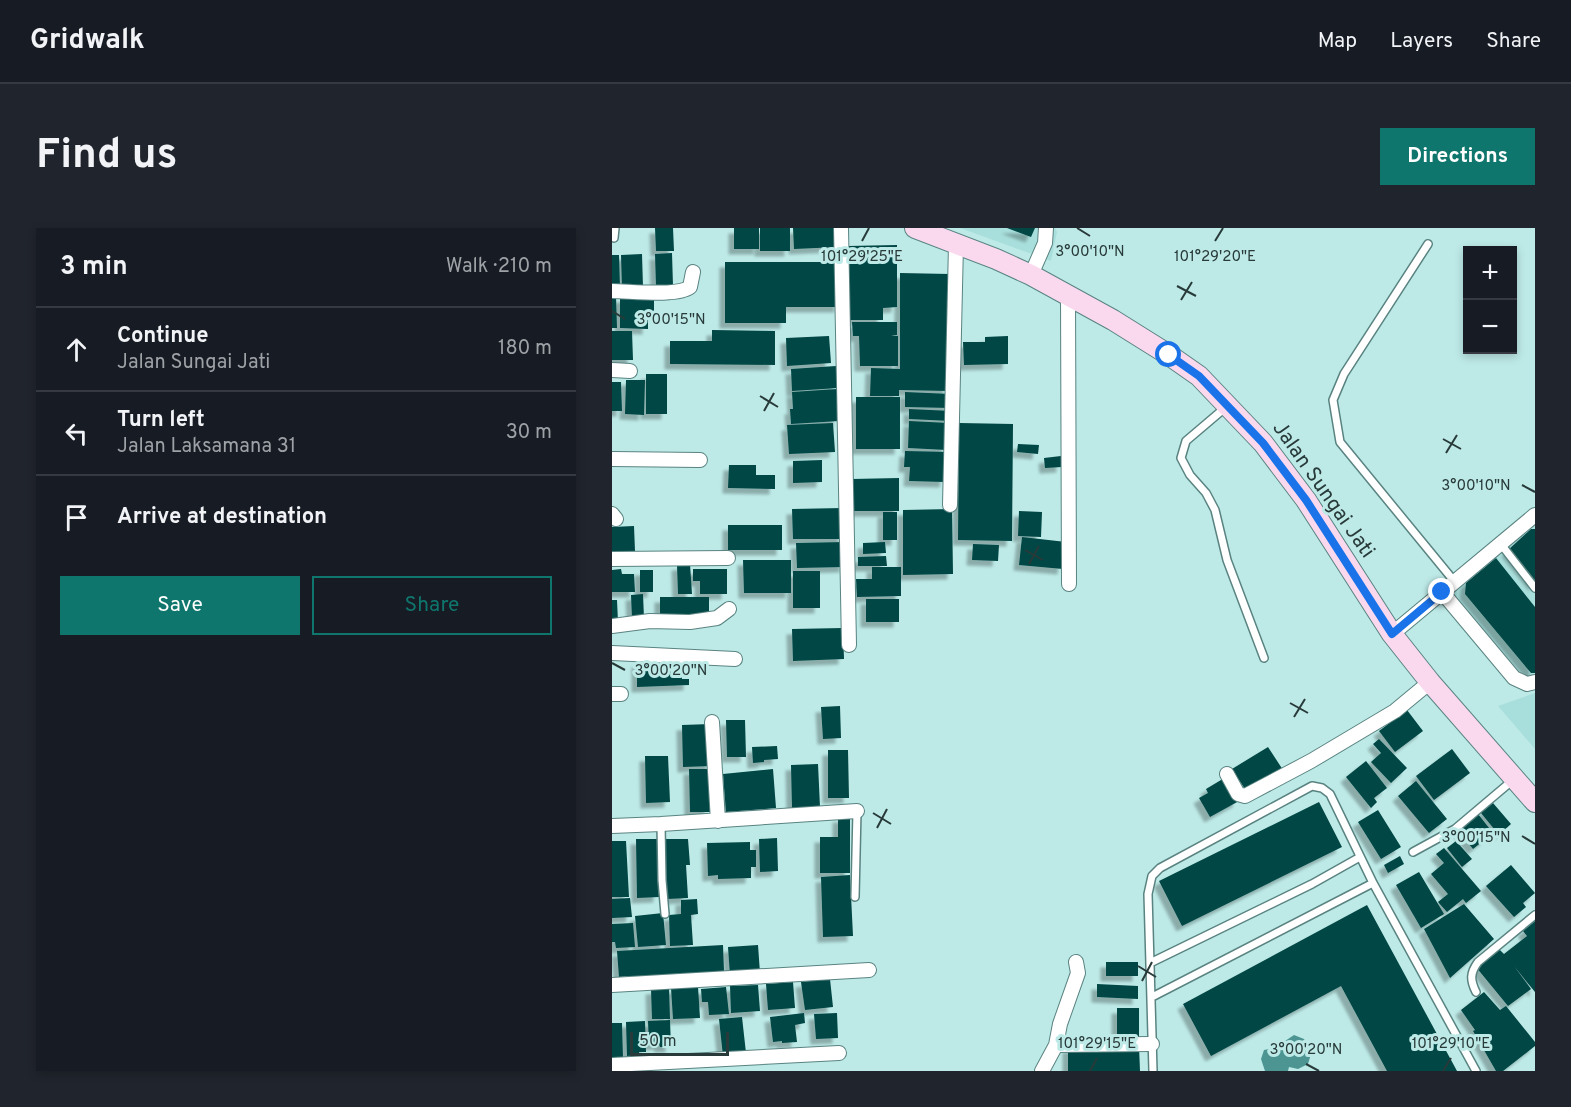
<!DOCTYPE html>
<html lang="en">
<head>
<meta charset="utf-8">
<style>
  :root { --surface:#171b24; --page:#20242c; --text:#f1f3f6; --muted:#9ea1a6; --line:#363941; --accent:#0f766e }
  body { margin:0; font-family:Overpass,sans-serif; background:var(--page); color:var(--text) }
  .controls { position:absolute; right:18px; top:18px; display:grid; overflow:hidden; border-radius:0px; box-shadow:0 3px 9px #0003 }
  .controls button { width:54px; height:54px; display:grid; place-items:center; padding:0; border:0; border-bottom:2px solid var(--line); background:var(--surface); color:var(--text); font:30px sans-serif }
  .scale { position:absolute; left:18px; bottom:15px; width:99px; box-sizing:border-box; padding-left:6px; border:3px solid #283a39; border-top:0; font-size:16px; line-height:21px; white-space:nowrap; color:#283a39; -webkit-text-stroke:4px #bdeae7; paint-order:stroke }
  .stop { position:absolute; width:18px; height:18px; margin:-14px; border:4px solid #1a73e8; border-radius:50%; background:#fff }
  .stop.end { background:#1a73e8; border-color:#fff; box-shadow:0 2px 6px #0008 }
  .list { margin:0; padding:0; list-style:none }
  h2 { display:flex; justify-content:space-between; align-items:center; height:78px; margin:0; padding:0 24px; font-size:26px }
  h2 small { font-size:20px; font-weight:400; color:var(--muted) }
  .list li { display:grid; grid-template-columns:39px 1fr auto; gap:18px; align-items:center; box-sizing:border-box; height:84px; padding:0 24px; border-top:2px solid var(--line) }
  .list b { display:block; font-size:22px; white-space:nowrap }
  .list p { margin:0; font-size:20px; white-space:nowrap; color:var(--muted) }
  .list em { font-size:20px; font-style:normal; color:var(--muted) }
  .actions { display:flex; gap:12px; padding:18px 24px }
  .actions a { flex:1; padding:14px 0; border:2px solid var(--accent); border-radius:0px; text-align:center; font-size:21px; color:var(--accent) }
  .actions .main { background:var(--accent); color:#fff }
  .icon { flex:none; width:33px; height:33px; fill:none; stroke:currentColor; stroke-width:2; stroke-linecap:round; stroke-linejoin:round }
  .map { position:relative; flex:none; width:923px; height:843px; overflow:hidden; border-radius:0px }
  header { display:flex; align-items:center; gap:36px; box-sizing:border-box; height:84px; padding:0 30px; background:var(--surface); border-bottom:2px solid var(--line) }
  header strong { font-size:28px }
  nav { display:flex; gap:33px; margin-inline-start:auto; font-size:21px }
  .intro { display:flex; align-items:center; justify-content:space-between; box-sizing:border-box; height:144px; padding:0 36px }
  h1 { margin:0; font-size:42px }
  .button { padding:15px 27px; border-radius:0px; background:var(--accent); color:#fff; font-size:21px; font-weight:700 }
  main { display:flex; gap:36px; padding:0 36px }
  aside { flex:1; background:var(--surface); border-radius:0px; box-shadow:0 3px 9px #0003 }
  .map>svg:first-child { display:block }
</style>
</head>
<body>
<header>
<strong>Gridwalk</strong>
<nav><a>Map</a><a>Layers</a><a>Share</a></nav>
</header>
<div class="intro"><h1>Find us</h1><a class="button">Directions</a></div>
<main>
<aside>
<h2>3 min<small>Walk · 210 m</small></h2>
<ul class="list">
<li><svg class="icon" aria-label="ahead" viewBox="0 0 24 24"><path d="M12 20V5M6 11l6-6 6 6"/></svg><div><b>Continue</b><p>Jalan Sungai Jati</p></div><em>180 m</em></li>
<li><svg class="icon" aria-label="left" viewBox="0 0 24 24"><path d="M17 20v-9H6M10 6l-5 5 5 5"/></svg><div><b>Turn left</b><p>Jalan Laksamana 31</p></div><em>30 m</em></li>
<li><svg class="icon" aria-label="arrive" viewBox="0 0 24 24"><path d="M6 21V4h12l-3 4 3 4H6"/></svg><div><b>Arrive at destination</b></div></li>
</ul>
<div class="actions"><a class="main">Save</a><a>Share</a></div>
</aside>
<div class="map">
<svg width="923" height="843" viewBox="0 0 923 843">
  <defs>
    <filter id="shadow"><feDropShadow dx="-5.5" dy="5.5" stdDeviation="1.5" flood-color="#0004"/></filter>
  </defs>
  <rect width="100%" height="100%" fill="#bdeae7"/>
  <!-- built -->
  <path fill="#a8dfdc" d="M348,0H443L445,4L439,33Z
    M923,293V450H916L906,447L837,365Z
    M923,465V521L886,478Z"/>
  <!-- water -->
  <path fill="#4c9592" d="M682,807L692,811L699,826L696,836L686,841L677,839L676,843H653L649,831L652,822L663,820L669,822L673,813Z"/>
  <!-- building -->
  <path fill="#064644" filter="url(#shadow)" d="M43,0H61L62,23H44Z
    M122,0H147V21H122Z
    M148,0H178V23H148Z
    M181,0H225L226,19L182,21Z
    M395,0H423L419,9Z
    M285,17V79L271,80V92H237L236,18Z
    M60,25L61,58H44L43,26Z
    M30,26L31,59L10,60L9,27Z
    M0,27H7L8,60H0Z
    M113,34H228V79H174V95H113Z
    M288,45L338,46L337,163L287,162V168H258L259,140L288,141Z
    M0,68H4L5,100H0Z
    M8,69H36V72H42V86H36V101L8,100Z
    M240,94H285V107L279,108H286V138H248L247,108H241Z
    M100,102L163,103V137L58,136V113H100Z
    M0,103H20L21,132H0Z
    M217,108L219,135L175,138L174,110Z
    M396,108V136L352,137L351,114H373V109Z
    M224,138L226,160L180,163L179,141Z
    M34,146H55V186H34Z
    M14,152H33L32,187L13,186Z
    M0,154H9L10,183H0Z
    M225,161L227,193L179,196L178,181H181L180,164Z
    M293,164L339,166V180L293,179Z
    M244,169H288V221H244Z
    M297,181L340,183L339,193L297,191Z
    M297,193L337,195L335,222L296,220Z
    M221,195L223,224L177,226L175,197Z
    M347,195L401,196L400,313L346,312Z
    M406,216L427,217L426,226L405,224Z
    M293,223L338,224L333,254L297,253L298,239H292Z
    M449,228L450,239L433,240L432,230Z
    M210,232V254L181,255V233Z
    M117,237H144V247H163V261L116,260Z
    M287,250V283H241L240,251Z
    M231,280L232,311H181L180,281Z
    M340,281L341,346L291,347V282Z
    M407,283L430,284L429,309L406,308Z
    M271,284H285V312H271Z
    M116,297H170V322H116Z
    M22,298L23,323L0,324V299Z
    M919,301H923V358L895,323Z
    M410,309L454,314L451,341L407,337Z
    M233,314V339L185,340L184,315Z
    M273,314L274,325L251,326V315Z
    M361,316L387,317L386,333L360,332Z
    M274,328L275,338H246V329Z
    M884,330L923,379V445H919L853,366L854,355Z
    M131,332H179V365H132Z
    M78,336L80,366H66L65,337Z
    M260,339H289V368L245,369L244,351H260Z
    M9,341L10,346H22L23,364H0V342Z
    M81,341H115V366H88V353H81Z
    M28,342H41V364H28Z
    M181,343H208V380H181Z
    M31,366L32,390H20L19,367Z
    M48,369H97V389H48Z
    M254,371H287V394H254Z
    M0,372H5L6,394H0Z
    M231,400L232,431L181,433L180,401Z
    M70,432V451H77V457L25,459V434Z
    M228,478L229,510L211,511L209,479Z
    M795,482L811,503L783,524L767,503Z
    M114,492H133L134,529H115Z
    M99,496L100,538L71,539L70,497Z
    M767,511L795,540L779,555L759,534L769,525L761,516Z
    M165,518L166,531L152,532V534L141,535L140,519Z
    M656,519L671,542L635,564L620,541Z
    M840,521L858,545L822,572L804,548Z
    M216,522H236L237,570H216Z
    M33,528H56L58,574L34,575Z
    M754,533L775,560L762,570L765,574L759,580L734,549Z
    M206,536L208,579L180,580L179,537Z
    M77,541H96L98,584H78Z
    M161,541L164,580L114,584L111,546Z
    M614,549L627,573L598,589L587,570L596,565L594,561Z
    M804,553L835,591L817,605L786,568Z
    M707,574L730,619L570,698L547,653Z
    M881,575L899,596L887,607L869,585Z
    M766,582L789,619L769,631L746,594Z
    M866,586L881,605L861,621L846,602Z
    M226,589H238V645H208V609H226Z
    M165,610L166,643L148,644L147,611Z
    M24,611H45L47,669L25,670Z
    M52,611H76L78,637H74L76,670L55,671Z
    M0,613H14L17,669H0Z
    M844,613L860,631L850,639L835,620Z
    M138,614V622H144V639H139V650L106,651V647L96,648L95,615Z
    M832,620L869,663L854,675L851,671L835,684L826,674L836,666L819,646L832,635L824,626Z
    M788,628L792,636L776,645L772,637Z
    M899,637L923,665L911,675L914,679L902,689L874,658Z
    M807,644L832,686L809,700L784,657Z
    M238,647L241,708L211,709L209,649Z
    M18,670L20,689L0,690V671Z
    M85,671L86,686L79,687L81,717L58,718L57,687L69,686V672Z
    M852,676L882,711L838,750L812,701Z
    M755,677L845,843H775L729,758L599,828L571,776Z
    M51,685L54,717L26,719L23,688Z
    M923,693V764L902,738L919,761L896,778L864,739L887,721L892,726L915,708L911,703Z
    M21,695L23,719L4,720L3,714H0V696Z
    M111,717L112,743H106V749H96V744H90V749L73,750V745L61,746L62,751L44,752V747H33V752L15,753V748L7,749L5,723Z
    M146,717L148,745L118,747L116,719Z
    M494,734H526V748H494Z
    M218,751L221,779L193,782L189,754Z
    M181,754L183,780L156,782L154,756Z
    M485,756L526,758V771L485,769Z
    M146,757L148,783L119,785L118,758Z
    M86,759L88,790L61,791L59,760Z
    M114,759L117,786L97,787L96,774H90L89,761Z
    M57,760L58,791H40L39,761Z
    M872,764L888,782L894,778L923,814V818L891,843H884L861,803L863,802L849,782Z
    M505,780H527V813L505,812Z
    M192,785L193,795L183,797L185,814L170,815V813L161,814L158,789Z
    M225,785L226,810L204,811L202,786Z
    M130,789L134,825L111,828L107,791Z
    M58,792L59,819H48L47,816L37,817L36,793Z
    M33,793L34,824H27V827L15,828L14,794Z
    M0,795H10L11,830L0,831Z
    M527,818L528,843H456V819Z"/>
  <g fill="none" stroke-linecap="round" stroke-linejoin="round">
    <defs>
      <path id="service" d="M2,10L3,0
        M816,16L732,146L721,172L728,214L842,353
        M614,179L574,213L569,230L578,247L594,265L603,282L615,332L652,430
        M888,315L923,360
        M49,596L50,652L53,686
        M801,624L843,601L901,552
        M243,669L245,583
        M538,735L700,656L748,629
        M864,764C858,752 858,745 866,734L923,687
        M540,769L761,655
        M541,843L536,666L540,648L548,640L700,558L710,560L718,566L761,655L864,843"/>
      <path id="minor" d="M229,0L237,417
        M419,47L433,15L434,0
        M0,63C18,63 65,69 78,59L81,44
        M456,67L457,356
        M0,142L18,143
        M0,231L88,232
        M338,277L344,16
        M0,286L4,291
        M0,331L116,330
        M830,364L902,450L915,456L923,454
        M0,398L38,393L78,394L105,390L117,381
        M780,406L923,287
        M0,425L123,431
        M0,466H9
        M100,494L106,593
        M615,546L626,566L633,568L699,533L783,483L818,454
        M0,598L49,596L245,583
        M0,757L257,742
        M444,817L540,816
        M0,837L227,825
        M430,843L444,817L448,796L466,745L464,734"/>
      <path id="secondary" d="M303,0L384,31L419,47L501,92L557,127L587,148L651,215L694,272L780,406L818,454L923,574"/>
    </defs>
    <!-- service casing -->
    <use href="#service" stroke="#598381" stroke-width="10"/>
    <!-- minor casing -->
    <use href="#minor" stroke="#598381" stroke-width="16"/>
    <!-- secondary casing -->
    <use href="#secondary" stroke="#598381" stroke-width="22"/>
    <!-- service -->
    <use href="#service" stroke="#fff" stroke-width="7"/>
    <!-- minor -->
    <use href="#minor" stroke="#fff" stroke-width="14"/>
    <!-- secondary -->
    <use href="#secondary" stroke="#fad9ef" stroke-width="20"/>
  </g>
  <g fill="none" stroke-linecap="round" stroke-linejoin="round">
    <!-- route -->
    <path stroke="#1a73e8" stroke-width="8" d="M557,127L587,148L651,215L694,272L780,406L830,364"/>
  </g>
  <!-- ticks -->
  <path fill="none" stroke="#283a39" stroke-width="2" d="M465,0L478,8M250,13L257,0M603,13L611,0M565,58L584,68M569,72L580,54M0,83L13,91M148,168L166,179M152,183L162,165M831,211L849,221M834,225L845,207M910,257L923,264M413,322L431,332M417,336L427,318M0,435L13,442M678,475L696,485M682,489L693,471M261,585L279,596M265,600L275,581M910,608L923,616M526,738L544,749M530,753L540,734M694,836L707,843M478,843L485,830M831,843L839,830"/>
  <g text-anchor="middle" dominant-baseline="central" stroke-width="6" stroke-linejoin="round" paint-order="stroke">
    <!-- street labels -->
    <g font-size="21" fill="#283a39" stroke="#bdeae7">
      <text transform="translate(711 262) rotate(55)">Jalan Sungai Jati</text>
    </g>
  </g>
  <g font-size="15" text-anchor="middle" fill="#283a39" stroke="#bdeae7" stroke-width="6" stroke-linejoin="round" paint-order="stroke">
    <text x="478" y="28">3°00'10"N</text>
    <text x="250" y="33">101°29'25"E</text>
    <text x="603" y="33">101°29'20"E</text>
    <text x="59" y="96">3°00'15"N</text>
    <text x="864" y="262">3°00'10"N</text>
    <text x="59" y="447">3°00'20"N</text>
    <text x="864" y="614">3°00'15"N</text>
    <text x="485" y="820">101°29'15"E</text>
    <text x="839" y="820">101°29'10"E</text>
    <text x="694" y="826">3°00'20"N</text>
  </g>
</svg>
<div class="controls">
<button>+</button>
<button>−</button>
</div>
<div class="scale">50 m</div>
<div class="stop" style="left:557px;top:127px"></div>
<div class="stop end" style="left:830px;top:364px"></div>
</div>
</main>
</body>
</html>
